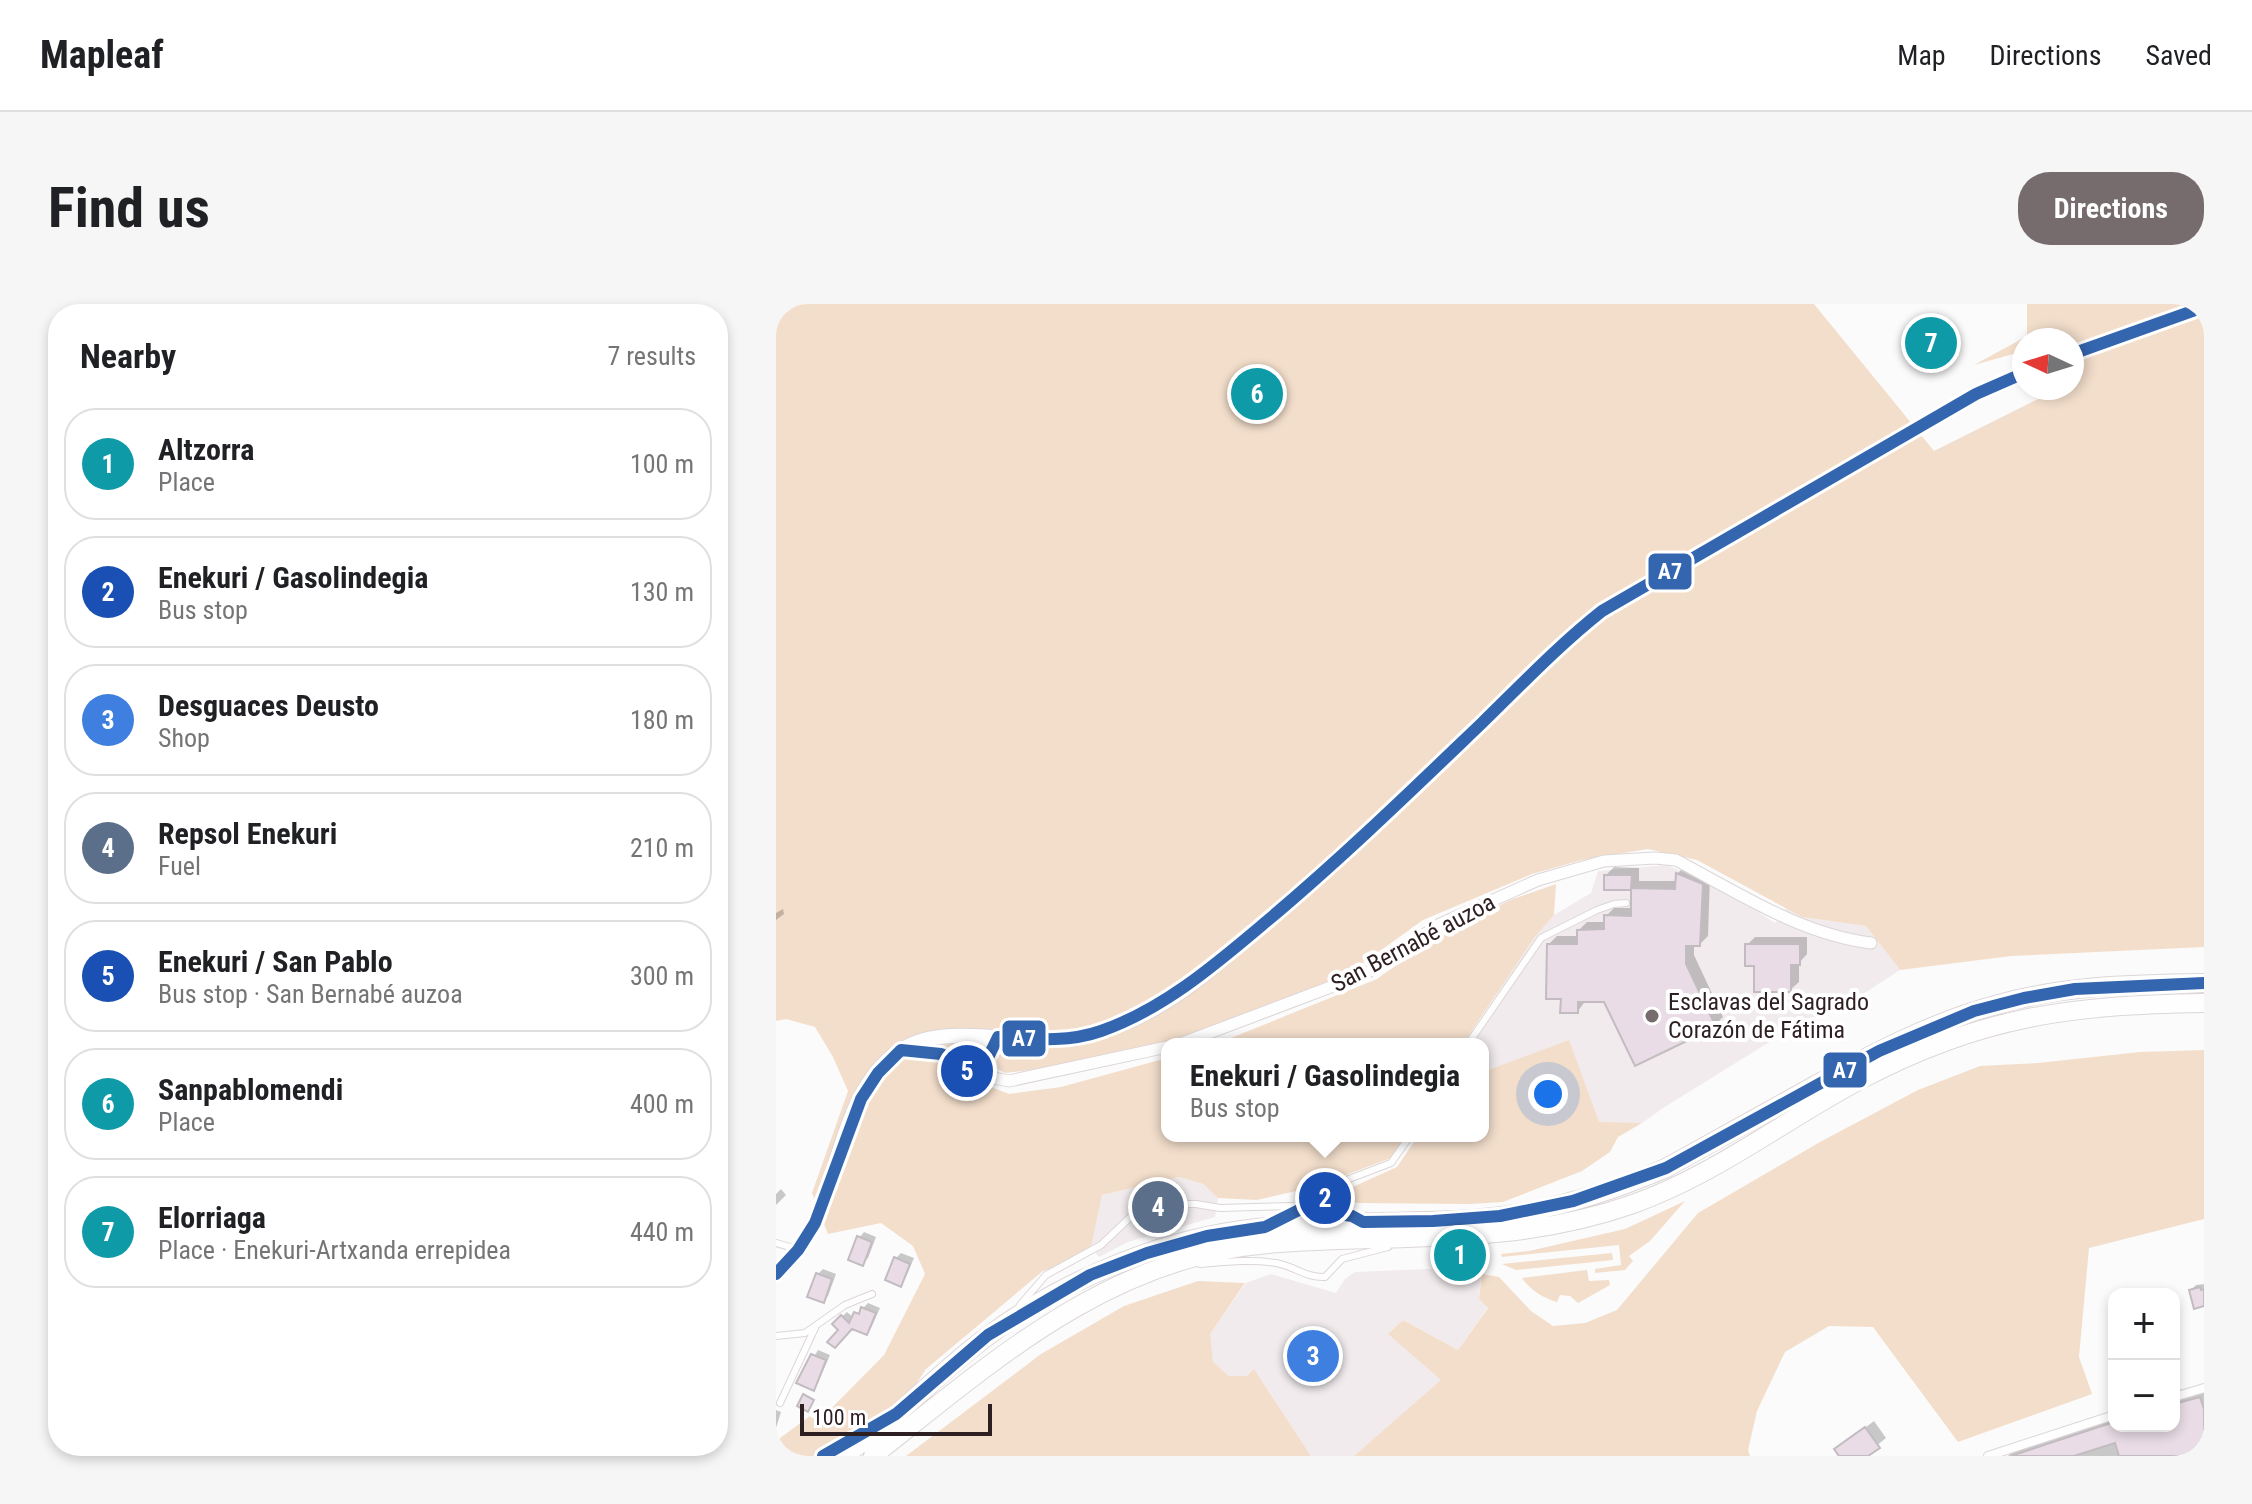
<!DOCTYPE html>
<html lang="en">
<head>
<meta charset="utf-8">
<style>
  :root { --surface:#fff; --page:#f6f6f6; --text:#202124; --muted:#757577; --line:#e0e0e0; --accent:#766c6e }
  body { margin:0; font-family:"Roboto Condensed",sans-serif; background:var(--page); color:var(--text) }
  .controls { position:absolute; right:24px; bottom:24px; display:grid; overflow:hidden; border-radius:16px; box-shadow:0 4px 12px #0003 }
  .controls button { width:72px; height:72px; display:grid; place-items:center; padding:0; border:0; border-bottom:2px solid var(--line); background:var(--surface); color:var(--text); font:40px sans-serif }
  .compass { position:absolute; left:1236px; top:24px; width:72px; height:72px; border-radius:50%; background:var(--surface); box-shadow:0 4px 12px #0003; rotate:274deg }
  .scale { position:absolute; left:24px; bottom:20px; width:192px; box-sizing:border-box; padding-left:8px; border:4px solid #2e1f22; border-top:0; font-size:22px; line-height:28px; white-space:nowrap; color:#2e1f22; -webkit-text-stroke:6px #fff; paint-order:stroke }
  .you { position:absolute; left:772px; top:790px; width:28px; height:28px; margin:-20px; border:6px solid #fff; border-radius:50%; background:#1a73e8; box-shadow:0 0 0 12px #1a73e833 }
  .badge { display:grid; place-items:center; width:52px; height:52px; border-radius:50%; background:var(--accent); color:#fff; font-size:26px; font-weight:700 }
  .pin { position:absolute; translate:-50% -50%; border:4px solid #fff; box-shadow:0 2px 8px #0006 }
  .popup { position:absolute; left:385px; top:734px; width:328px; height:104px; box-sizing:border-box; display:grid; place-content:center; border-radius:16px; background:var(--surface); filter:drop-shadow(0 2px 6px #0005); font-size:26px; white-space:nowrap; color:var(--muted) }
  .popup b { font-size:30px; color:var(--text) }
  .popup::after { content:''; position:absolute; left:50%; top:100%; margin-left:-16px; border:16px solid transparent; border-top-color:var(--surface) }
  .list { margin:0; padding:0; list-style:none }
  h2 { display:flex; justify-content:space-between; align-items:center; height:104px; margin:0; padding:0 32px; font-size:34px }
  h2 small { font-size:26px; font-weight:400; color:var(--muted) }
  .list li { display:grid; grid-template-columns:52px 1fr auto; gap:24px; align-items:center; box-sizing:border-box; height:112px; margin:0 16px 16px; padding:0 16px; border:2px solid var(--line); border-radius:32px }
  .list b { display:block; font-size:30px; white-space:nowrap }
  .list p { margin:0; font-size:26px; white-space:nowrap; color:var(--muted) }
  .list em { font-size:26px; font-style:normal; color:var(--muted) }
  .map { position:relative; flex:none; width:1428px; height:1152px; overflow:hidden; border-radius:32px }
  header { display:flex; align-items:center; gap:48px; box-sizing:border-box; height:112px; padding:0 40px; background:var(--surface); border-bottom:2px solid var(--line) }
  header strong { font-size:38px }
  nav { display:flex; gap:44px; margin-inline-start:auto; font-size:28px }
  .intro { display:flex; align-items:center; justify-content:space-between; box-sizing:border-box; height:192px; padding:0 48px }
  h1 { margin:0; font-size:56px }
  .button { padding:20px 36px; border-radius:32px; background:var(--accent); color:#fff; font-size:28px; font-weight:700 }
  main { display:flex; gap:48px; padding:0 48px }
  aside { flex:1; background:var(--surface); border-radius:32px; box-shadow:0 4px 12px #0003 }
  .map>svg:first-child { display:block }
</style>
</head>
<body>
<header>
<strong>Mapleaf</strong>
<nav><a>Map</a><a>Directions</a><a>Saved</a></nav>
</header>
<div class="intro"><h1>Find us</h1><a class="button">Directions</a></div>
<main>
<aside>
<h2>Nearby<small>7 results</small></h2>
<ul class="list">
<li><span class="badge" style="background:#0f9aa8">1</span><div><b>Altzorra</b><p>Place</p></div><em>100 m</em></li>
<li><span class="badge" style="background:#1a4fb4">2</span><div><b>Enekuri / Gasolindegia</b><p>Bus stop</p></div><em>130 m</em></li>
<li><span class="badge" style="background:#3f7fe0">3</span><div><b>Desguaces Deusto</b><p>Shop</p></div><em>180 m</em></li>
<li><span class="badge" style="background:#5c6f8a">4</span><div><b>Repsol Enekuri</b><p>Fuel</p></div><em>210 m</em></li>
<li><span class="badge" style="background:#1a4fb4">5</span><div><b>Enekuri / San Pablo</b><p>Bus stop · San Bernabé auzoa</p></div><em>300 m</em></li>
<li><span class="badge" style="background:#0f9aa8">6</span><div><b>Sanpablomendi</b><p>Place</p></div><em>400 m</em></li>
<li><span class="badge" style="background:#0f9aa8">7</span><div><b>Elorriaga</b><p>Place · Enekuri-Artxanda errepidea</p></div><em>440 m</em></li>
</ul>
</aside>
<div class="map">
<svg width="1428" height="1152" viewBox="0 0 1428 1152">
  <rect width="100%" height="100%" fill="#fbfbfb"/>
  <!-- built -->
  <path fill="#f1ebed" d="M891,561L960,593L999,619L1010,604L1026,613L1090,622L1124,666L1084,692L1005,731L887,804L866,819H823L707,832V740H689L733,671L758,634L778,611L815,589L822,567Z
    M403,873L427,880L442,894L439,913L352,938L323,953L314,942L326,891Z
    M697,963L706,964L703,995L712,1003L682,1046L627,1016L612,1030L666,1076L578,1152H535L478,1065L471,1072H453L437,1058L433,1031L470,979L495,970L560,989L569,975L579,968Z"/>
  <!-- green -->
  <path fill="#f3decb" d="M0,0H1038L1158,147L1284,84H1296V36H1248V47L1198,61L1251,32V0H1428V643L1235,652L1124,666L1090,622L1026,613L921,556L872,545L806,556L756,570L647,616L569,672L412,731L308,760L229,769L222,765L220,752L223,744L171,759L207,780L233,790L285,783L391,754V832H633L615,854L538,883L481,896L442,894L427,880L403,873L326,891L314,947L290,960L267,967L150,1065L120,1110L47,1152H0V1137L34,1112L42,1118L108,1051L149,970L137,942L105,919L52,930L36,889L72,787L57,753L39,723L10,715L0,717Z
    M780,580L778,611L758,634L687,740H440L601,675L655,636L734,596Z
    M793,736L823,818L866,819L842,833L834,848L806,867L727,898L693,900L581,899L570,895L568,887L621,863L642,832H707V768Z
    M1428,746V915L1313,944L1303,1053L1316,1090L1182,1138L1097,1023L1053,1022L1009,1048L981,1107L972,1146L974,1152H578L665,1076L612,1030L627,1016L682,1046L712,1004L703,995L706,970L723,973L755,1007L777,1022L809,1019L841,1006L922,909L1044,838L1142,786L1204,762L1262,759L1364,748Z
    M909,897L874,937L853,952L857,957L849,966L819,969V965L845,961L843,941L726,953L725,950L753,947L849,925Z
    M836,949L837,956L740,966L726,960Z
    M811,966L813,977L833,976L834,981L802,999L794,992L784,991L781,998C767,994 754,986 746,974Z
    M422,977L469,979L434,1030L437,1058L453,1072H471L478,1065L535,1152H130L265,1050L348,1002Z"/>
  <!-- shadow -->
  <path fill="#0003" d="M1162,9L1185,40L1181,45L1135,27Z
    M909,562L934,572L932,632L924,640H918V651L947,713L939,721L860,760L829,696H810L802,707L787,693L773,640L781,632H803V626L811,618H830V612L838,604H857V584H830V571L838,563L863,564V577H901L902,569Z
    M7,605L8,610L0,616V609Z
    M979,633H1031V650L1023,659V678L1014,686L980,660L971,641Z
    M5,885L10,891L0,901V890Z
    M390,905H394L370,912L371,908Z
    M88,928L100,933L92,954L87,959L83,934Z
    M125,949L138,954L129,975L124,980L120,954Z
    M47,965L60,970L52,992L47,997L42,970Z
    M1428,980V1000L1415,986L1420,981Z
    M92,999L104,1004L95,1024L90,1029L76,1023L65,1026L58,1020L71,1008L78,1014Z
    M42,1046L54,1051L42,1079L37,1084L23,1078Z
    M1428,1081V1152H1232L1245,1138L1338,1107V1122H1398V1087Z
    M0,1106L5,1108L0,1124Z
    M1098,1117L1110,1134L1088,1152H1066L1061,1145Z"/>
  <!-- building -->
  <path fill="#e9dce6" stroke="#c2bcc0" stroke-width="2" d="M1156,12L1182,47L1153,66L1127,32Z
    M900,569L927,580L924,642H910V660L940,723L859,762L828,698H802V709H784L785,695H770L771,640H801V626L828,625V611L855,612V586H828V571H856L855,584L899,585Z
    M969,640H1024V661H1015V688H978V662H969Z
    M392,877L397,894L364,898L360,886Z
    M81,932L96,938L87,962L72,956Z
    M118,953L134,960L125,983L109,976Z
    M40,969L56,975L48,999L31,993Z
    M1424,983L1425,986L1428,985V1002L1418,1005L1413,986Z
    M85,1003L100,1009L91,1031L76,1025L59,1044L51,1038L62,1026L56,1020L65,1011L73,1019L78,1008L83,1010Z
    M35,1050L50,1056L38,1087L20,1079Z
    M27,1090L38,1096L32,1108L21,1102Z
    M1424,1093L1428,1105V1152H1343L1339,1139L1298,1152H1235L1338,1118V1122H1398V1100Z
    M1089,1123L1104,1144L1092,1152H1063L1058,1145Z"/>
  <g fill="none" stroke-linecap="round" stroke-linejoin="round">
    <defs>
      <path id="service" d="M692,740L765,634L821,606L838,600L850,599
        M565,878L563,892L576,912
        M506,915L565,878L615,859L634,832
        M0,939L21,945
        M424,960C449,958 475,955 500,959C518,962 530,974 549,973L566,955L612,943
        M244,1001L270,971L325,941L364,904L386,900H420L444,904L516,902L567,911
        M0,1032L29,1029L69,1001L96,990
        M4,1099L39,1024"/>
      <path id="pedestrian" d="M1398,1093L1428,1084
        M1212,1152L1338,1111"/>
      <path id="minor" d="M404,740L589,670L664,620L762,576L828,557L879,554L900,556C963,589 1024,630 1095,639
        M130,745C154,744 181,753 202,765L207,764
        M194,760V744L202,732L209,740L212,751
        M207,764L218,774L233,777L391,743"/>
      <path id="tertiary" d="M1296,50L1428,3
        M0,970C65,917 53,807 114,754C155,718 217,736 266,736C302,736 338,726 370,709C413,687 449,653 486,622C566,556 640,482 716,409C752,375 787,338 826,307L1200,90L1248,69
        M47,1152L88,1128"/>
      <path id="primary" d="M67,1152C119,1118 161,1069 212,1032C273,986 356,948 431,932C519,913 609,921 698,915C764,910 830,890 890,864C938,837 986,811 1034,784C1095,750 1155,718 1223,700C1290,681 1359,680 1428,679
        M97,1152C216,1058 333,953 492,940C620,929 732,944 857,900C939,871 1010,815 1086,775C1205,712 1296,701 1428,699"/>
    </defs>
    <!-- service casing -->
    <use href="#service" stroke="#ddd6d7" stroke-width="8"/>
    <!-- pedestrian casing -->
    <use href="#pedestrian" stroke="#ddd6d7" stroke-width="10"/>
    <!-- minor casing -->
    <use href="#minor" stroke="#ddd6d7" stroke-width="13"/>
    <!-- tertiary casing -->
    <use href="#tertiary" stroke="#ddd6d7" stroke-width="16"/>
    <!-- primary casing -->
    <use href="#primary" stroke="#ddd6d7" stroke-width="20"/>
    <!-- service -->
    <use href="#service" stroke="#fefefe" stroke-width="6"/>
    <!-- pedestrian -->
    <use href="#pedestrian" stroke="#fefefe" stroke-width="8"/>
    <!-- minor -->
    <use href="#minor" stroke="#fefefe" stroke-width="11"/>
    <!-- tertiary -->
    <use href="#tertiary" stroke="#fefefe" stroke-width="14"/>
    <!-- primary -->
    <use href="#primary" stroke="#fefefe" stroke-width="18"/>
    <defs>
      <path id="bus-1" d="M1296,50L1428,3
        M0,970L22,946L39,919L85,795L102,769L125,746L165,750L202,765L207,764L222,733C256,735 291,739 325,727C388,705 440,660 491,617C566,554 636,486 706,419C745,381 783,341 826,307L1200,90L1248,69
        M47,1152L120,1110L212,1031L314,971L371,949L431,932L489,923L527,904L576,912L587,918L657,917L724,912L797,897L890,864L1103,747L1198,707L1248,694L1299,685L1428,679"/>
    </defs>
    <!-- bus-1 casing -->
    <use href="#bus-1" stroke="#fff" stroke-width="18"/>
    <!-- bus-1 -->
    <use href="#bus-1" stroke="#3466b0" stroke-width="12"/>
  </g>
  <!-- markers -->
  <circle fill="#766c6e" stroke="#fff" stroke-width="3" cx="876" cy="712" r="8"/>
  <g text-anchor="middle" dominant-baseline="central" stroke-width="8" stroke-linejoin="round" paint-order="stroke">
    <!-- street labels -->
    <g font-size="24" fill="#2e1f22" stroke="#fff">
      <text transform="translate(637 639) rotate(-28)">San Bernabé auzoa</text>
    </g>
    <!-- poi labels -->
    <g font-size="24" fill="#2e1f22" stroke="#fff" text-anchor="start">
      <text x="892" y="698">Esclavas del Sagrado<tspan x="892" dy="28">Corazón de Fátima</tspan></text>
    </g>
  </g>
  <g stroke="#fff" stroke-width="3">
    <rect x="871" y="248" width="46" height="39" rx="8" fill="#3466b0"/>
    <rect x="225" y="715" width="46" height="39" rx="8" fill="#3466b0"/>
    <rect x="1046" y="747" width="46" height="38" rx="8" fill="#3466b0"/>
  </g>
  <g font-size="22" text-anchor="middle" font-weight="bold" fill="#fff">
    <text x="894" y="275">A7</text>
    <text x="248" y="742">A7</text>
    <text x="1069" y="774">A7</text>
  </g>
</svg>
<div class="controls">
<button>+</button>
<button>−</button>
</div>
<svg class="compass" viewBox="-18 -18 36 36"><path d="M0-13l5 13h-10z" fill="#e53935"/><path d="M0 13l5-13h-10z" fill="#757577"/></svg>
<div class="scale">100 m</div>
<div class="you"></div>
<div class="pin badge" style="left:684px;top:951px;background:#0f9aa8">1</div>
<div class="pin badge" style="left:549px;top:894px;background:#1a4fb4">2</div>
<div class="popup"><b>Enekuri / Gasolindegia</b>Bus stop</div>
<div class="pin badge" style="left:537px;top:1052px;background:#3f7fe0">3</div>
<div class="pin badge" style="left:382px;top:903px;background:#5c6f8a">4</div>
<div class="pin badge" style="left:191px;top:767px;background:#1a4fb4">5</div>
<div class="pin badge" style="left:481px;top:90px;background:#0f9aa8">6</div>
<div class="pin badge" style="left:1155px;top:39px;background:#0f9aa8">7</div>
</div>
</main>
</body>
</html>
